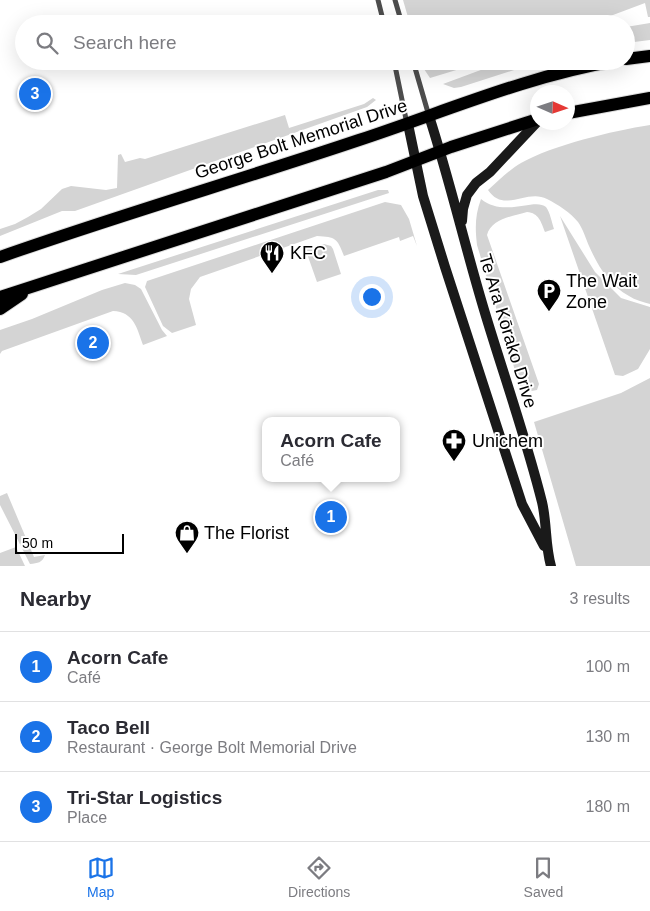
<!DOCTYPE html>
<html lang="en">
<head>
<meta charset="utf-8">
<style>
  :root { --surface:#fff; --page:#f7f7f7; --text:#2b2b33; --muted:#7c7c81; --line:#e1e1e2; --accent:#1a73e8 }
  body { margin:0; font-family:Helvetica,sans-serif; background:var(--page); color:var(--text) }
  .compass { position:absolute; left:530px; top:85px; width:45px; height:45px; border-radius:50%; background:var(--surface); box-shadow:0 5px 20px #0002; rotate:93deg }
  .scale { position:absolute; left:15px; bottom:12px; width:109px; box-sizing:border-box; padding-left:5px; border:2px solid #000; border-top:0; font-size:14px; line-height:18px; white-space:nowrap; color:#000; -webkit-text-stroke:4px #fff; paint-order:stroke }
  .you { position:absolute; left:371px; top:296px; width:18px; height:18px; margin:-12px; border:4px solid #fff; border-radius:50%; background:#1a73e8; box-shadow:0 0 0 8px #1a73e833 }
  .badge { display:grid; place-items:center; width:32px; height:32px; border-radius:50%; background:var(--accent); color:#fff; font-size:16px; font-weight:700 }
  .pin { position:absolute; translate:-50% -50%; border:2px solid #fff; box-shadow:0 1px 5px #0006 }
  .popup { position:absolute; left:262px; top:417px; width:138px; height:65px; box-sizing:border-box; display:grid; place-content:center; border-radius:10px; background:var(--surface); filter:drop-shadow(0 1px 4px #0005); font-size:16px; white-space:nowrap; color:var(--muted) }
  .popup b { font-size:19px; color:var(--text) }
  .popup::after { content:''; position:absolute; left:50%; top:100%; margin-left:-10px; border:10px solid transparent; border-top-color:var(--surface) }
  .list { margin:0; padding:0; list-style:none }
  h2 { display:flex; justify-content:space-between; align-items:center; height:65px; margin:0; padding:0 20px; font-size:21px }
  h2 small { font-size:16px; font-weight:400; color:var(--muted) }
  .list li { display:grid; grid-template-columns:32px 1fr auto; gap:15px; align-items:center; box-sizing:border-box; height:70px; padding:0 20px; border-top:1px solid var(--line) }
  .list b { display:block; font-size:19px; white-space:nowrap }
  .list p { margin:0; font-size:16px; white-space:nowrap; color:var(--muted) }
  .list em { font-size:16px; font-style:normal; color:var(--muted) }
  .icon { flex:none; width:28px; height:28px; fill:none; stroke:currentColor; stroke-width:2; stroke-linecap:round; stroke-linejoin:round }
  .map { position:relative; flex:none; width:650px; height:566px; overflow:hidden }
  .search { position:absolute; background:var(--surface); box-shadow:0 5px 20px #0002; left:15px; right:15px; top:15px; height:55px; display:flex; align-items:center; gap:12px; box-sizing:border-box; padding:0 18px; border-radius:28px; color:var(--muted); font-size:19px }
  .sheet { height:275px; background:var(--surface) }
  nav { display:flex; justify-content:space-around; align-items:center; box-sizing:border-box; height:70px; border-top:1px solid var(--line); background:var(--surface); font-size:14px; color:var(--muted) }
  nav a { display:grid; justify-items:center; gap:2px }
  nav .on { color:var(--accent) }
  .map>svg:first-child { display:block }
</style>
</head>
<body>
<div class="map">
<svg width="650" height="566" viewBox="0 0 650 566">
  <rect width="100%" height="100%" fill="#fff"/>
  <!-- green -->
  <path fill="#d4d4d4" d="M403,0H650V17H648L645,3L589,24H410Z
    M650,23V40L626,43V27Z
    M420,61H475L476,64L430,78L422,66Z
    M505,61H542L461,87L454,88L443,84Z
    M373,98L376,100L367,107L75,211H62L0,236V229L15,224L28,217L41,209L62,189L71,186L106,190L117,188L118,155L121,154L125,162L140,158L145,159L285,115L289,128L364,104Z
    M650,125V304C643,302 635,300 629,296C609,285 598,266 589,246C586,239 583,229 578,222C571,213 557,204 547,199C527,188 504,214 488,190C498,181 509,170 521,163C553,145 612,131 650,125Z
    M378,190H388L389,193L136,275L118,274Z
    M481,199C504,218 535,197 546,207C550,212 552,223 554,229L545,232C541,222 539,213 527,212C513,216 491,219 487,235L539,384L537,390L526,392L522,390L520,387L477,245C475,228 475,215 481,199Z
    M385,202L401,205L409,219L417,246L413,236L400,241L399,237L344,256C337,238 336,237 317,236L200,277L191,289L189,299L196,325L172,333L163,326L145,287L147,281Z
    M560,216L595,272L621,298L650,307V349L638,369L623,376L615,375Z
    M324,244L331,246L333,249L341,274L317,282L305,248Z
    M125,283L135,285L141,289L162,330L167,336L143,345C137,328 134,312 113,311L2,351L0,354V330L32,319L102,290Z
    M650,378V566H576L534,422L621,393Z
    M7,493L34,557L45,555C42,563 38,563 30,564L0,505V496Z
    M16,547L25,566H0V553Z"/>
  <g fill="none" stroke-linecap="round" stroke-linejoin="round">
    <defs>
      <path id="primary" d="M626,59L650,56
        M568,113L650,98
        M0,257C119,215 240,180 359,140C444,112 527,76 615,61
        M0,297L386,172L451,147L538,119
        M0,309L22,294"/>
    </defs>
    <!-- primary casing -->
    <use href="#primary" stroke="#dbdbdb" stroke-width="14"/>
    <!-- street -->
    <path stroke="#4d4d4d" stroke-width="5" d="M378,0L384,24
      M395,0L402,24
      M394,61L407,124
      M413,61L429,116"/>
    <!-- secondary -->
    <path stroke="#1a1a1a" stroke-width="10" d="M429,116C450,181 465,247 485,313C504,376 526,438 542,502C547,523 545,545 551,566
      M408,124L423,196L445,267L522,504L544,546
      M462,221L463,209L467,195L476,183L490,172L538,121"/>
    <!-- primary -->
    <use href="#primary" stroke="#000" stroke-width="12"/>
  </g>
  <!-- icons -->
  <defs>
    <symbol id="restaurant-pin" viewBox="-11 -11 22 30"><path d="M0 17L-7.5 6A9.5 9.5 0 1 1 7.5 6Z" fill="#000" stroke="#fff"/><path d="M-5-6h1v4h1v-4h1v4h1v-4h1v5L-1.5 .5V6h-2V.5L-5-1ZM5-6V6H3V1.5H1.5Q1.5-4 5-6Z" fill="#fff"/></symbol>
    <symbol id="parking-pin" viewBox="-11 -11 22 30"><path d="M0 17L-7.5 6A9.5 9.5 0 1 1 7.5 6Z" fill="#000" stroke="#fff"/><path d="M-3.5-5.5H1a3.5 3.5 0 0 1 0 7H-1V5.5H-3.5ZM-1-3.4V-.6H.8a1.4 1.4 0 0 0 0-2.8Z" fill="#fff"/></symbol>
    <symbol id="pharmacy-pin" viewBox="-11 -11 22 30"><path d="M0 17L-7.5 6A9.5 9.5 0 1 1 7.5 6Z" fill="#000" stroke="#fff"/><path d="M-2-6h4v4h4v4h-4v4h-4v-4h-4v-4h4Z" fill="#fff"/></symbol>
    <symbol id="shop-pin" viewBox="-11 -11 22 30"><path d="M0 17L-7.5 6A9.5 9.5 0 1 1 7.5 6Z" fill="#000" stroke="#fff"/><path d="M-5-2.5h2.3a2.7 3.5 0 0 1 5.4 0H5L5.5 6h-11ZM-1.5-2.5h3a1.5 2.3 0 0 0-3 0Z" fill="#fff"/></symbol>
  </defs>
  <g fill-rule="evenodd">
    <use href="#restaurant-pin" x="258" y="239" width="28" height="38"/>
    <use href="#parking-pin" x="535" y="277" width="28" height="38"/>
    <use href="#pharmacy-pin" x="440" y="427" width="28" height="38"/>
    <use href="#shop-pin" x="173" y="519" width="28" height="38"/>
  </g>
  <g text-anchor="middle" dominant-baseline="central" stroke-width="4" stroke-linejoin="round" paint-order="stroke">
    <!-- street labels -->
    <g font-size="18" fill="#000" stroke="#fff">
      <text transform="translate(301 139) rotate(-18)">George Bolt Memorial Drive</text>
      <text transform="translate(508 331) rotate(73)">Te Ara Kōrako Drive</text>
    </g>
    <!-- poi labels -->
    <g font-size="18" fill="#000" stroke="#fff" text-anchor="start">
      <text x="290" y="253">KFC</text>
      <text x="566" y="281">The Wait<tspan x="566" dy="21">Zone</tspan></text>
      <text x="472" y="441">Unichem</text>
      <text x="204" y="533">The Florist</text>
    </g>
  </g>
</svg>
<svg class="compass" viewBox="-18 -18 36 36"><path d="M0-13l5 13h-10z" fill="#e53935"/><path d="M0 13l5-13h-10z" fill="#7c7c81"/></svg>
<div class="scale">50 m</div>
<div class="you"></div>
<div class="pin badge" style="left:331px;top:517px">1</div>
<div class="popup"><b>Acorn Cafe</b>Café</div>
<div class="pin badge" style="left:93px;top:343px">2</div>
<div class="pin badge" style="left:35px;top:94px">3</div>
<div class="search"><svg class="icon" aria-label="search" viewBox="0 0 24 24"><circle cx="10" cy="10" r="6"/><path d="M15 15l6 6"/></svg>Search here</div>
</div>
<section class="sheet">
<h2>Nearby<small>3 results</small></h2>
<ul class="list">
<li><span class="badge">1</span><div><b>Acorn Cafe</b><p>Café</p></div><em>100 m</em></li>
<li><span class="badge">2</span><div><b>Taco Bell</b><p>Restaurant · George Bolt Memorial Drive</p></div><em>130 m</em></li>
<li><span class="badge">3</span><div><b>Tri-Star Logistics</b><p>Place</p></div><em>180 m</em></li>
</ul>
</section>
<nav>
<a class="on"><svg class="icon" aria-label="map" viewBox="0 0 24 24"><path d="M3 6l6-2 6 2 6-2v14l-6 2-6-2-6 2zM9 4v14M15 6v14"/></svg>Map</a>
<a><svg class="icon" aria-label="directions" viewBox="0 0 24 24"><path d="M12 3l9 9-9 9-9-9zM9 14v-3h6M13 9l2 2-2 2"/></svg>Directions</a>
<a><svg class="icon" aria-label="saved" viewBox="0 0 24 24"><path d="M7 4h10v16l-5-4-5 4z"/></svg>Saved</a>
</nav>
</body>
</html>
